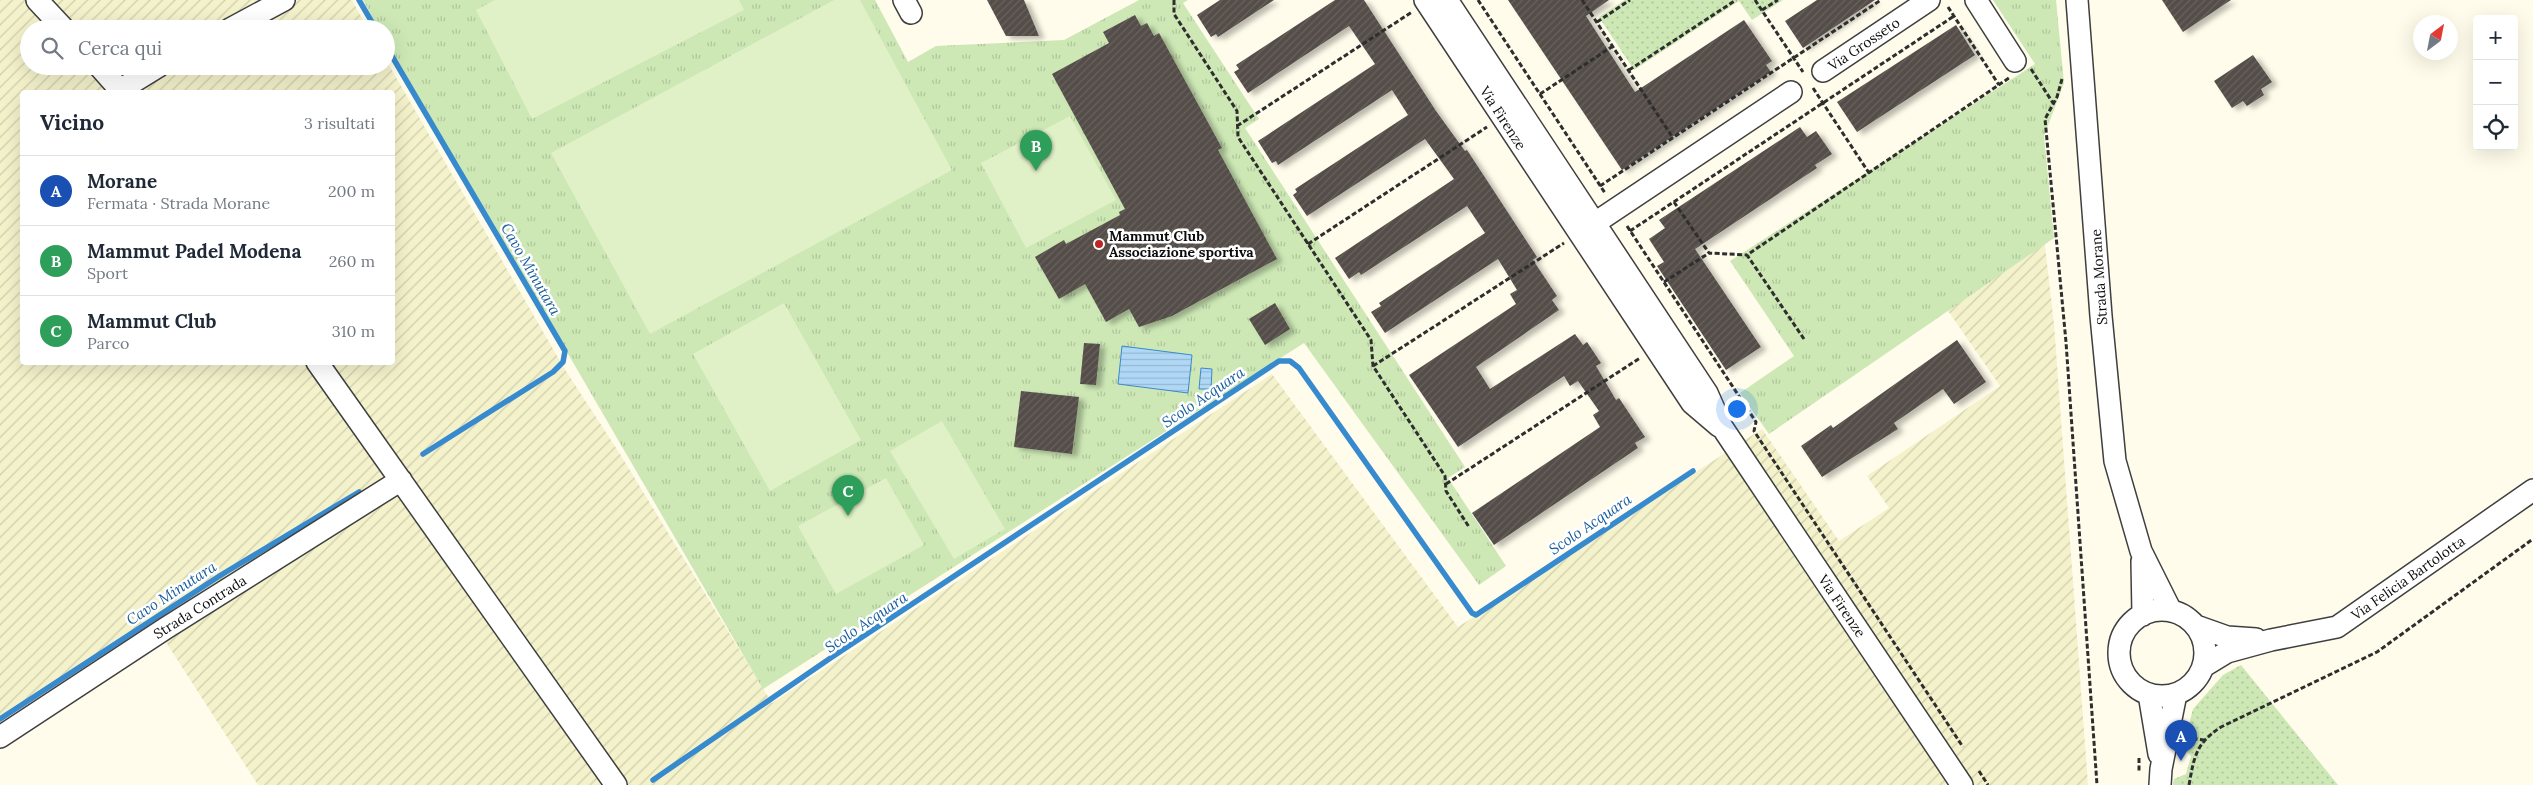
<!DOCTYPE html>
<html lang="it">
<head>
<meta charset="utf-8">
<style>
  :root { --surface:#fff; --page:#f6f6f7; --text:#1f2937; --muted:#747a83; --line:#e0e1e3; --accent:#bb2525 }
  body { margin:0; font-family:Lora,serif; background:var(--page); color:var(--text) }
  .controls { position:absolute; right:15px; top:15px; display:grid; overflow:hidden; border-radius:5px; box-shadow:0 5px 20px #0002 }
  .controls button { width:45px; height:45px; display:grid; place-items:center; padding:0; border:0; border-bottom:1px solid var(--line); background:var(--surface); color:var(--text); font:25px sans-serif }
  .compass { position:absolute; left:2413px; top:15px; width:45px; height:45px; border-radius:50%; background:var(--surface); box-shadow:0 5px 20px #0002; rotate:32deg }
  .you { position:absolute; left:1736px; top:408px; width:18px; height:18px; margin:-12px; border:4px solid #fff; border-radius:50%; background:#1a73e8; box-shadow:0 0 0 8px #1a73e833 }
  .badge { display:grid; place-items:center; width:32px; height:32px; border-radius:50%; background:var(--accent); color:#fff; font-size:16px; font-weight:700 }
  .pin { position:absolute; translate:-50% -41px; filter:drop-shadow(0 1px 2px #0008) }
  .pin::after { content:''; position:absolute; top:26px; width:18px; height:15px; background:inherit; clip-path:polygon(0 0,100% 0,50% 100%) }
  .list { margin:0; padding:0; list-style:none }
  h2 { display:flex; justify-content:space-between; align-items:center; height:65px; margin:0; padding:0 20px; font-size:21px }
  h2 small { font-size:16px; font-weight:400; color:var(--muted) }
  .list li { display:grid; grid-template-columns:32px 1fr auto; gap:15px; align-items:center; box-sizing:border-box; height:70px; padding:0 20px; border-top:1px solid var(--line) }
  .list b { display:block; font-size:19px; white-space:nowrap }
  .list p { margin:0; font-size:16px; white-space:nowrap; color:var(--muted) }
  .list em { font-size:16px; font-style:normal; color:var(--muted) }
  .icon { flex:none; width:28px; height:28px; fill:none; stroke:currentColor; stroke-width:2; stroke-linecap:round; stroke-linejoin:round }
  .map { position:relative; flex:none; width:2533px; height:785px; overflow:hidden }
  .search { position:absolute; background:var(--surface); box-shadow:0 5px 20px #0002; left:20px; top:20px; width:375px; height:55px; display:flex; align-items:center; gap:12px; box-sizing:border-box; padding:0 18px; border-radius:28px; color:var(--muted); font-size:19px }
  .panel { position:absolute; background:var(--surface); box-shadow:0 5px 20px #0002; left:20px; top:90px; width:375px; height:275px; border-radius:5px }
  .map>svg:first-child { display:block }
</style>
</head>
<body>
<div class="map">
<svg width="2533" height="785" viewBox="0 0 2533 785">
  <defs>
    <pattern id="farmland-furrows" width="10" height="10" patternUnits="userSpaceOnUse" patternTransform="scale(1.25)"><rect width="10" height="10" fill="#f4f2cb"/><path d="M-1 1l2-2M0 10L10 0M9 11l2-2" fill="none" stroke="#d0cead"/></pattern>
    <pattern id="grass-dots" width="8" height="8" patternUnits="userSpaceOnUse" patternTransform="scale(1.25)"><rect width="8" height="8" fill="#cde8b5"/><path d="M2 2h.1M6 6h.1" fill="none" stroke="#afc69a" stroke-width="1.8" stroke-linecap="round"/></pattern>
    <pattern id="park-tufts" width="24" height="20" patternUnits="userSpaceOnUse" patternTransform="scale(1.25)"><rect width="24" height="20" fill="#cde8b5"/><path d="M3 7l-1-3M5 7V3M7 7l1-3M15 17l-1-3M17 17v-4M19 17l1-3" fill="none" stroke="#afc69a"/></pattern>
    <pattern id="water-rules" width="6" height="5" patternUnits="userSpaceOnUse" patternTransform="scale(1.25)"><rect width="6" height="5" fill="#b0d8f6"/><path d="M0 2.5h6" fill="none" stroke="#96b8d2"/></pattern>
    <pattern id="building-hatch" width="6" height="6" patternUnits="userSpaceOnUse" patternTransform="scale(1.25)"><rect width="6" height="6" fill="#544d48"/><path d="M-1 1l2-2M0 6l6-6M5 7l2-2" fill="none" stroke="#68625e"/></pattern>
    <filter id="shadow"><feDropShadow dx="5.5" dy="3" stdDeviation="2.5" flood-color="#0004"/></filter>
  </defs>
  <rect width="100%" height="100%" fill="#fffceb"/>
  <!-- farmland -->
  <path fill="url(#farmland-furrows)" fill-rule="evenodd" d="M0,0H352L368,29H29V66H386V60L564,368L620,454L772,703L1272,374L1458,627L1762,429L1839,541L1889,508L1867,476L2000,386L1944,305L2044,237L2054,324L2088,785H258L151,619L0,719ZM22,92H392V362H22Z"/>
  <!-- grass -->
  <path fill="url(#grass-dots)" d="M1625,0H1783L1752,20L1739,1L1634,70L1599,17Z
    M2241,665L2338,785H2173L2174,779L2186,774L2191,756L2183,748L2193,709L2223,675Z"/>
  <!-- park -->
  <path fill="url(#park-tufts)" d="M363,0H875L908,62L936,46L1064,40L1139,0H1188L1183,3L1259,119L1245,128L1465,467L1448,478L1506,566L1479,585L1304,343L763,689L386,41V29H379Z
    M1993,0H2056L2064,83L2044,136L2054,238L1769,434L1740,393L1794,356L1730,261L2035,64Z"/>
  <!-- pitch -->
  <path fill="#e0f0c7" d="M495,0H739L744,10L532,119L476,10Z
    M834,0H860L952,170L650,334L551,153Z
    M1070,116L1116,200L1026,248L981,163Z
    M784,303L861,440L770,491L693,354Z
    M942,421L1005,529L954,559L890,451Z
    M886,478L924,545L836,594L798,526Z"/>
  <!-- water -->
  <path fill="url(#water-rules)" stroke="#378acd" d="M1122,346L1192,355L1188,393L1118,384Z
    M1201,368L1212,369L1211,389H1199Z"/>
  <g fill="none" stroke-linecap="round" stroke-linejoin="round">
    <!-- stream -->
    <path stroke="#378acd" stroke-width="5.5" d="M359,0L376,29
      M386,46L565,351L563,362L553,372L423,454
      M0,719L221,575L359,492
      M653,780L832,657L1279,361H1290L1299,368L1472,613L1476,615L1693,471"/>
  </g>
  <!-- building -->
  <path fill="url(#building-hatch)" filter="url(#shadow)" d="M987,0H1024L1039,36H1006Z
    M1220,0H1274L1218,37L1216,34L1211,37L1197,15Z
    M1335,0H1364L1436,111L1465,151L1467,150L1488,182L1537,257L1533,260L1557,296L1552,300L1559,310L1476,367L1490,389L1575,334L1583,345L1587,342L1601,363L1596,366L1616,400L1619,398L1645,437L1635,443L1638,448L1494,545L1472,513L1600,427L1593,415L1599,411L1578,381L1570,386L1564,376L1458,447L1409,375L1516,304L1510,294L1517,290L1498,259L1385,333L1371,312L1381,306L1379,303L1485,233L1467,206L1361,275L1359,272L1349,279L1335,258L1454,179L1425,139L1307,216L1293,195L1297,192L1295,189L1408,115L1392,90L1278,165L1276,161L1272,163L1258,141L1375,64L1349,26L1248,93L1234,72L1239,69L1236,65Z
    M1508,0H1609L1586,16L1635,92L1744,20L1772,61L1766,65L1771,72L1622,170Z
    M1817,0H1875L1803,48L1785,21Z
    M2162,0H2231L2183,32Z
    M1135,15L1141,26L1147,23L1154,36L1159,33L1222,148L1218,150L1277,259L1172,316L1139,327L1129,309L1106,322L1085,284L1059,299L1035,257L1064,240L1066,244L1120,215L1119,212L1125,209L1052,74L1109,43L1103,32Z
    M1956,25L1975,55L1857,132L1837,102Z
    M2253,55L2272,82L2261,89L2264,95L2247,106L2243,101L2232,108L2214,81Z
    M1800,127L1807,137L1816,131L1832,154L1815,165L1817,168L1695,249L1761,347L1726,370L1657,266L1664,262L1649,239L1665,228L1659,220Z
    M1275,303L1290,329L1265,345L1249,319Z
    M1957,340L1986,382L1954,404L1943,389L1894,423L1898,429L1822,477L1801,446L1831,425L1833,428Z
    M1084,343L1100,344L1096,385L1080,384Z
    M1021,391L1079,397L1072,454L1014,447Z"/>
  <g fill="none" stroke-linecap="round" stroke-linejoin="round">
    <defs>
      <path id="minor" d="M37,0L64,29
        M904,0L911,13
        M1425,0L1692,403L1719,426
        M1447,0L1707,393L1722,427L1962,785
        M1976,0L2015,61
        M2077,0L2101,316L2115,461L2141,551L2171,611
        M230,29L284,0
        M99,66L122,92
        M1823,71L1929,0
        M120,90L159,66
        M1583,231L1791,92
        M317,362L616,785
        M2142,561L2143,615
        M2119 653a43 43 0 1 1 86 0a43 43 0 1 1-86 0Z
        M2196,626L2227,637L2256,639
        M2204,666L2227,652L2271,640L2337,627L2533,490
        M2149,694L2159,754
        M0,737L166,628L401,480
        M2160,785L2161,769L2176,694"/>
    </defs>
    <!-- minor casing -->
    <use href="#minor" stroke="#3f3f3f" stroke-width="24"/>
    <!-- path -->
    <path stroke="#2e2e2e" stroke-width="3" stroke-dasharray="5 2.5" stroke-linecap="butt" d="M1174,0V14L1237,111L1238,137L1371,340L1373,366L1445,476L1446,491L1469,527
      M1478,0L1605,193
      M1582,0L1673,138
      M1755,0L1803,72
      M1948,7L1999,85
      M1762,10L1778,0
      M1597,22L1630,0
      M2031,69L2053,103
      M1629,70L1736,0
      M2062,79L2057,97L2045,119L2066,342L2097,785
      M1813,88L1869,173
      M1540,94L1613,46
      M1237,126L1412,12
      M1600,186L1881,0
      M1674,202L1709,253L1747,255
      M1627,226L1756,422L1754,431L1963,747
      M1630,231L1954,16
      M1308,244L1487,127
      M1664,282L1709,253
      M1804,339L1747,255L2009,78
      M1373,366L1564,243
      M1446,484L1640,358
      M2185,738L2204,740
      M2139,758V772
      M1979,771L1988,785
      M2189,785C2194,757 2196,743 2221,727L2377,652L2533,539"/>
    <!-- minor -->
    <use href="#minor" stroke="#fff" stroke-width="21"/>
  </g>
  <!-- markers -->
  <circle fill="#bb2525" stroke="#fff" stroke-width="2" cx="1099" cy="244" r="5"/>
  <g text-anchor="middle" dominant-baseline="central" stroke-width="5" stroke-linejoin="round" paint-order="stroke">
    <!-- street labels -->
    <g font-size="14" fill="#0c0c0c" stroke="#fff">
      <text transform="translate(1864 44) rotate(-34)">Via Grosseto</text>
      <text transform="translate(1503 118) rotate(57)">Via Firenze</text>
      <text transform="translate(2099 277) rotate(-94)">Strada Morane</text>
      <text transform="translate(2408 578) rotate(-35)">Via Felicia Bartolotta</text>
      <text transform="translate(1842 606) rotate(56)">Via Firenze</text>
      <text transform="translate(200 607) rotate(-32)">Strada Contrada</text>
    </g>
    <!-- poi labels -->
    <g font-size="14" font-weight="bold" fill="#0c0c0c" stroke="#fff" text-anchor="start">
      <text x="1109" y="236">Mammut Club<tspan x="1109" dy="16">Associazione sportiva</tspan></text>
    </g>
    <!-- water labels -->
    <g font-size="15" font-style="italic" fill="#165c9d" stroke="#fff">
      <text transform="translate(531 269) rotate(60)">Cavo Minutara</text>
      <text transform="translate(1203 397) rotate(-34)">Scolo Acquara</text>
      <text transform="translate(1590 524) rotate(-34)">Scolo Acquara</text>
      <text transform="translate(171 593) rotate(-33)">Cavo Minutara</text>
      <text transform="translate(866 622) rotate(-34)">Scolo Acquara</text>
    </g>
  </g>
</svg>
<div class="controls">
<button>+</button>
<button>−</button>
<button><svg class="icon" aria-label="locate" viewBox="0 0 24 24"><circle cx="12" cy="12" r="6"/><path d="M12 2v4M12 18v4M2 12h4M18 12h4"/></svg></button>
</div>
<svg class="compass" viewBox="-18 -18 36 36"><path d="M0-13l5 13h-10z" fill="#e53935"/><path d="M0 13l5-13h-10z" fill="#747a83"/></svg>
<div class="you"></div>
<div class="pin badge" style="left:2181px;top:761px;background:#1a4fb4">A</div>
<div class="pin badge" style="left:1036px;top:171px;background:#2e9e5b">B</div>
<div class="pin badge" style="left:848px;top:516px;background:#2e9e5b">C</div>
<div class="search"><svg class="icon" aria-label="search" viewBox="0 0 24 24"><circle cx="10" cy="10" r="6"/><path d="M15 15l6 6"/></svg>Cerca qui</div>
<section class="panel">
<h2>Vicino<small>3 risultati</small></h2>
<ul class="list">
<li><span class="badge" style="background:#1a4fb4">A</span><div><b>Morane</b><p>Fermata · Strada Morane</p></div><em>200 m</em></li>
<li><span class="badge" style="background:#2e9e5b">B</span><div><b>Mammut Padel Modena</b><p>Sport</p></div><em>260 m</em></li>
<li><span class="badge" style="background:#2e9e5b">C</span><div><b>Mammut Club</b><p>Parco</p></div><em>310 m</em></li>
</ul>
</section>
</div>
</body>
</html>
